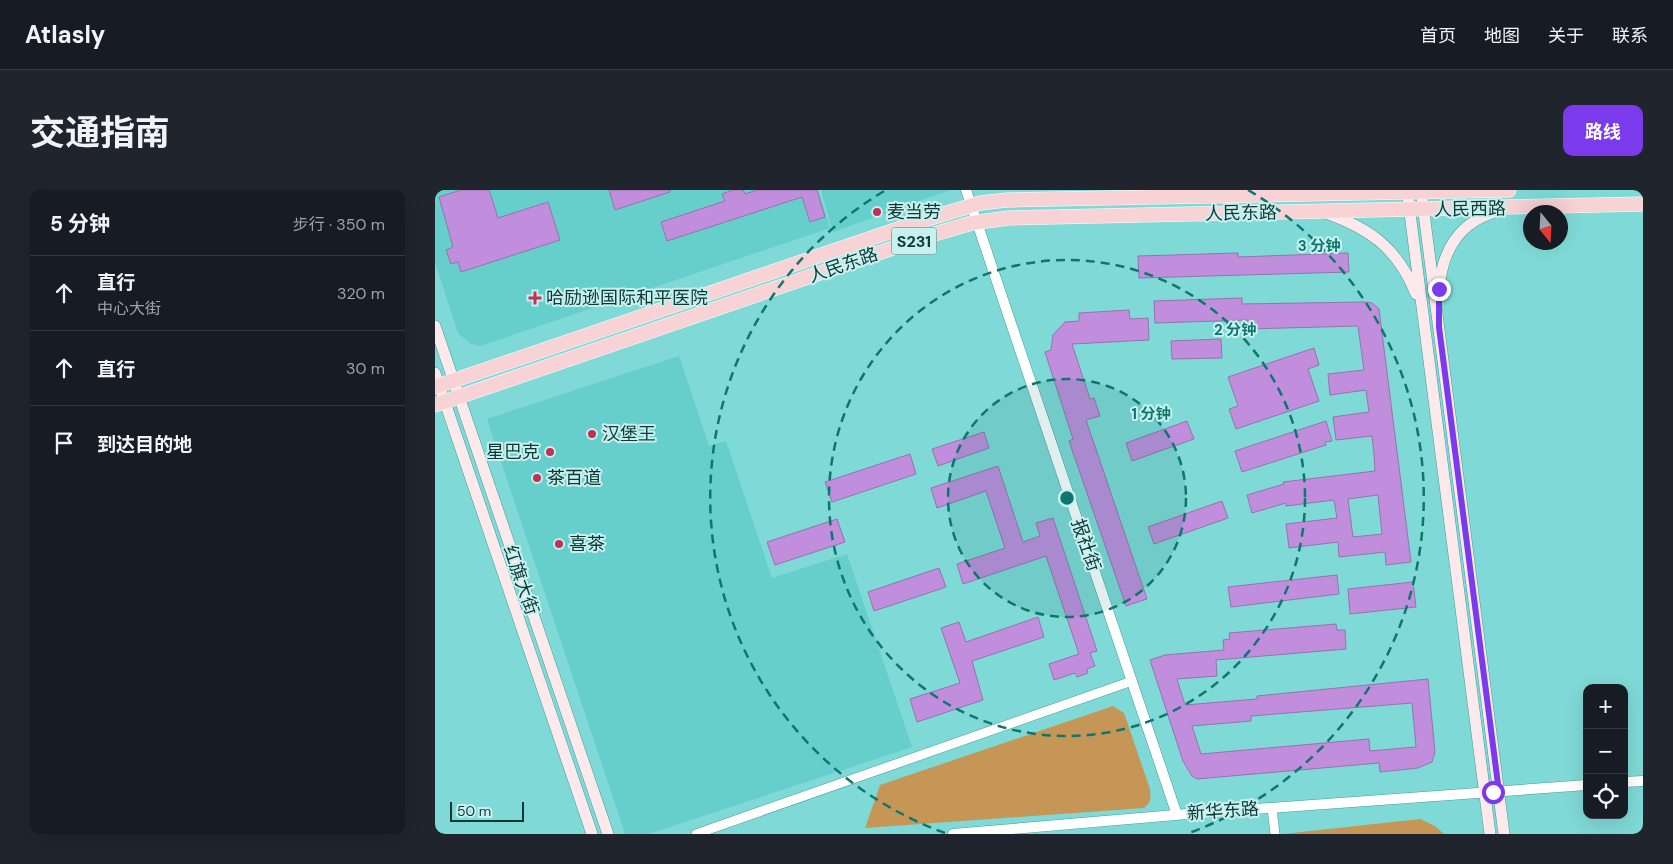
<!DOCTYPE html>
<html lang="zh">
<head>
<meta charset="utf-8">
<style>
  :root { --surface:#171b24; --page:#20242c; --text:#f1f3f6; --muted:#9ea1a6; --line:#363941; --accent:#7c3aed }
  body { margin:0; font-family:"DM Sans","Noto Sans SC",sans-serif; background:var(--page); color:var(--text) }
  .controls { position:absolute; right:15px; bottom:15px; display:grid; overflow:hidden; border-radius:10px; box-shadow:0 5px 20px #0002 }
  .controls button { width:45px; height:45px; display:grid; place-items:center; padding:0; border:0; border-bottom:1px solid var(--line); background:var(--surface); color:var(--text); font:25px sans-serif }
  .compass { position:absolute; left:1088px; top:15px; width:45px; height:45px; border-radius:50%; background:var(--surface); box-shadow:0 5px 20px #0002; rotate:162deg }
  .scale { position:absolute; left:15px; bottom:12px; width:74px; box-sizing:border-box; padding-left:5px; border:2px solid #0f3736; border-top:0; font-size:14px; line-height:18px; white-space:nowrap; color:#0f3736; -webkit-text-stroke:4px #c7f1ef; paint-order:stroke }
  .stop { position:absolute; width:15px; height:15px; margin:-11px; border:4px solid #7c3aed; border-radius:50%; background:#fff }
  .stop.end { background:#7c3aed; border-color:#fff; box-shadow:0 1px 5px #0008 }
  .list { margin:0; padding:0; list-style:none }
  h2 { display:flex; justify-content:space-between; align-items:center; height:65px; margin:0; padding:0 20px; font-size:21px }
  h2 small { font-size:16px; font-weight:400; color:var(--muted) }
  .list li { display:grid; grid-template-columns:32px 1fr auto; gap:15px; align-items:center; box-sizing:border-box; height:75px; padding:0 20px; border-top:1px solid var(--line) }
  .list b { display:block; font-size:19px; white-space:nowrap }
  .list p { margin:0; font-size:16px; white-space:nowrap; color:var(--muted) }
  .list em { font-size:16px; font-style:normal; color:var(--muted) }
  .icon { flex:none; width:28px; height:28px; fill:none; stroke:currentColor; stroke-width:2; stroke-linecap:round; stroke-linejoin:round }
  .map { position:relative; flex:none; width:1208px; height:644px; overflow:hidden; border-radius:10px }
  header { display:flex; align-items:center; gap:30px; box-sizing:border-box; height:70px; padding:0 25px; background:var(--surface); border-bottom:1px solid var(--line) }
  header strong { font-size:24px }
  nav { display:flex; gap:28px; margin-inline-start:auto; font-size:18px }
  .intro { display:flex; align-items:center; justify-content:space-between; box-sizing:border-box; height:120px; padding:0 30px }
  h1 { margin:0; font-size:35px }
  .button { padding:12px 22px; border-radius:10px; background:var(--accent); color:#fff; font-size:18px; font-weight:700 }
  main { display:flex; gap:30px; padding:0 30px }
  aside { flex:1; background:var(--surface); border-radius:10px; box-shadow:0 5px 20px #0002 }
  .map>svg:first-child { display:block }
</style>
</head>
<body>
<header>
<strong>Atlasly</strong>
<nav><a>首页</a><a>地图</a><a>关于</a><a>联系</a></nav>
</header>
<div class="intro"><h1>交通指南</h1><a class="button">路线</a></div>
<main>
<aside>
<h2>5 分钟<small>步行 · 350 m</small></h2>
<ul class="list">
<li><svg class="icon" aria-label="ahead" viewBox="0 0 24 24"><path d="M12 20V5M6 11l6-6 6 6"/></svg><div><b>直行</b><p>中心大街</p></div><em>320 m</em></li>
<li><svg class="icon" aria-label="ahead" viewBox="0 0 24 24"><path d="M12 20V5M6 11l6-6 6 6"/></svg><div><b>直行</b></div><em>30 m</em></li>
<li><svg class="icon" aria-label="arrive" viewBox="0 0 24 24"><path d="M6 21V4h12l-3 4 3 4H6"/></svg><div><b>到达目的地</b></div></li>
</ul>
</aside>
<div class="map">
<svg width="1208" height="644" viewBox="0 0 1208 644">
  <rect width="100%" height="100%" fill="#7fd9d6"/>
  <!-- built -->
  <path fill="#66cecb" d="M0,0H383L395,38L45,156L36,154L23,143L0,72Z
    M386,0H515L398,42Z
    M244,166L274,256L291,251L337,388L412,364L477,557L214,644H190L52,229Z"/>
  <!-- green -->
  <path fill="#c69656" d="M678,516L689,523L715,599C716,608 716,613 709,618L430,638L445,595Z
    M985,629L1000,636L1009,644H848Z"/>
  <!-- building -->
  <path fill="#c08edd" stroke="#9574a9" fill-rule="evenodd" d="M26,0H54L63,28L113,12L125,50L26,82L23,72L16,74L11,60L18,57L4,7Z
    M174,0H235V2L180,20Z
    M298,0H308L310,4L322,0H382L390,27L375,32L367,7L232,51L226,32L290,11L287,4Z
    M803,63V67L913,63L914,82L704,88L703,66Z
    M807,108V114L930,112L937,113L944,119L976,372L951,375L950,362L904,367L903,352L854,358L851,334L902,328L899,310L851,316V313L817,323L812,305L849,294L848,292L940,281L939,264L937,246L901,250L898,227L934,222L931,200L895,205L893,184L929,180L923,136L812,139V130L720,133L719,111ZM943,305L947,344L918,347L913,309Z
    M694,120L695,129L713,128L714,150L637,154L655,209L659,208L665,226L651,230L712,409L691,416L634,251L638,249L610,162L616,160L618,145L630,132L644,131V123Z
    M786,149L787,168L737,169L736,151Z
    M879,158L884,175L873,179L884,211L801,239L794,219L803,216L793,187Z
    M752,231L759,249L697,271L691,253Z
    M891,231L897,251L890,252L891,255L807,282L800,261Z
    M549,242L554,258L503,276L497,259Z
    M475,264L481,284L397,312L390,292Z
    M563,276L588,352L605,346L601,333L618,328L662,461L655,463L660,476L652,479L653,483L642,487L640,483L619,490L614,474L644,464L611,366L528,394L522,374L570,358L551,301L502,318L496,298Z
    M787,311L793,328L719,354L713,337Z
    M402,329L410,352L340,375L332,352Z
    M504,378L511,397L439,421L433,402Z
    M902,385L904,404L796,417L793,397Z
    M978,392L981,417L915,424L913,399Z
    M603,427L609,447L537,471L548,510L482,532L475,509L525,493L506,438L524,432L531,452Z
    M901,434L902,440H910L911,459L781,470L782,486L742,489L750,515L822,509V506L993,489L1000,562L997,572L983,578L945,582L944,573L762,589L757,586L748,571L715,470L730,465L789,460L788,450L795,449L794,443ZM977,513L981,557L935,561L934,549L766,564L757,536L816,531V526Z"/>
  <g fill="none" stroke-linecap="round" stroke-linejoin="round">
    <defs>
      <path id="minor" d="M837,618L840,644
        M261,644L697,491"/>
      <path id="tertiary" d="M531,0L742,625
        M1189,592L1208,591
        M518,644L752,624L1152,595"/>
      <path id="secondary" d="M972,0L1055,644
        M986,0L1069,644
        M891,23C936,39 963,59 981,104
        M1004,100C1007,59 1025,30 1067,20
        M0,136L173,644
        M0,183L157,644"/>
      <path id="primary" d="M0,197L489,30L545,13L572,10L1074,0
        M0,215L496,45L537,33L573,28L1208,14"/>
    </defs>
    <!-- minor casing -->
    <use href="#minor" stroke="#429e9c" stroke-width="10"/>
    <!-- tertiary casing -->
    <use href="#tertiary" stroke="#429e9c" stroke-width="11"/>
    <!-- secondary casing -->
    <use href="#secondary" stroke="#429e9c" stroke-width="12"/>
    <!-- primary casing -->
    <use href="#primary" stroke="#fff" stroke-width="15"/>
    <!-- minor -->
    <use href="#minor" stroke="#fff" stroke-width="9"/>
    <!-- tertiary -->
    <use href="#tertiary" stroke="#fff" stroke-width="10"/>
    <!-- secondary -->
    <use href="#secondary" stroke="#fbe9eb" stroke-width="11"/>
    <!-- primary -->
    <use href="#primary" stroke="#f7d3d6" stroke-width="14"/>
  </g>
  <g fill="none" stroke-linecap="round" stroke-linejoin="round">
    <!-- route -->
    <path stroke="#7c3aed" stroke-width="6" d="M1004,99V137L1064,602H1058"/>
  </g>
  <!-- distance rings -->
  <circle cx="632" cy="308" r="119" fill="#0f766e" fill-opacity=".12"/>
  <g fill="none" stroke="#0f766e" stroke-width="2.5" stroke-dasharray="9 6">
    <circle cx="632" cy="308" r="119"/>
    <circle cx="632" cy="308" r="238"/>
    <path d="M510 643A357 357 0 0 1 451 0M813 0A357 357 0 0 1 754 643"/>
  </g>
  <!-- markers -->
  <g fill="#c13153" stroke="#c7f1ef" stroke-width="2">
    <circle cx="442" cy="22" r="5"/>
    <path d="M97.5 100.5h5v5h5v5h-5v5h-5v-5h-5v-5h5z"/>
    <circle cx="157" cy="244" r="5"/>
    <circle cx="115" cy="262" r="5"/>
    <circle cx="102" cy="288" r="5"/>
    <circle cx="124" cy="354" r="5"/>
  </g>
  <g text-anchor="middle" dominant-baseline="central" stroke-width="4" stroke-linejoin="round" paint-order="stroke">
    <!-- shield labels -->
    <rect fill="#c7f1ef" stroke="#466f6e" stroke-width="1" x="456.5" y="37.5" width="45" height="27" rx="4"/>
    <g font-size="16" font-weight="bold" fill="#0f3736">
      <text x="479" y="51">S231</text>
    </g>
    <!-- street labels -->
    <g font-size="18" fill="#0f3736" stroke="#c7f1ef">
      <text transform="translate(1035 19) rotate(-1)">人民西路</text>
      <text transform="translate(806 23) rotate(-1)">人民东路</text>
      <text transform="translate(408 75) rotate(-19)">人民东路</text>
      <text transform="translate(651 355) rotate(71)">报社街</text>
      <text transform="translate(86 390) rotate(71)">红旗大街</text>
      <text transform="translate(788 621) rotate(-4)">新华东路</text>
    </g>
    <!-- poi labels -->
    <g font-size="18" fill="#0f3736" stroke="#c7f1ef" text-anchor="start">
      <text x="452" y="22">麦当劳</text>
      <text x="111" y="108">哈励逊国际和平医院</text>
      <text x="167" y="244">汉堡王</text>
      <text x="105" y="262" text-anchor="end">星巴克</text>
      <text x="112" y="288">茶百道</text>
      <text x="134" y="354">喜茶</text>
    </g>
  </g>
  <circle cx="632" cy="308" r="8" fill="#0f766e" stroke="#c7f1ef" stroke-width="2.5"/>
  <g font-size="15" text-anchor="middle" font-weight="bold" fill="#0f766e" stroke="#c7f1ef" stroke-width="4" stroke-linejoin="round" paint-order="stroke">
    <text x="884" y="61">3 分钟</text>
    <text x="800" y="145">2 分钟</text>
    <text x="716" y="229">1 分钟</text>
  </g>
</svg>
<div class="controls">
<button>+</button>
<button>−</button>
<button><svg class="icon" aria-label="locate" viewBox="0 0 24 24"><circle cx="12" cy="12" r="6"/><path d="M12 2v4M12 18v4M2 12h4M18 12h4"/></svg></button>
</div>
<svg class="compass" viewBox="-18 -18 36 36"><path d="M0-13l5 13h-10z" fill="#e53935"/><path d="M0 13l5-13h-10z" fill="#9ea1a6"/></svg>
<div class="scale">50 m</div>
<div class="stop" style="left:1058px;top:602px"></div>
<div class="stop end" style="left:1004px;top:99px"></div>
</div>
</main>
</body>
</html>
